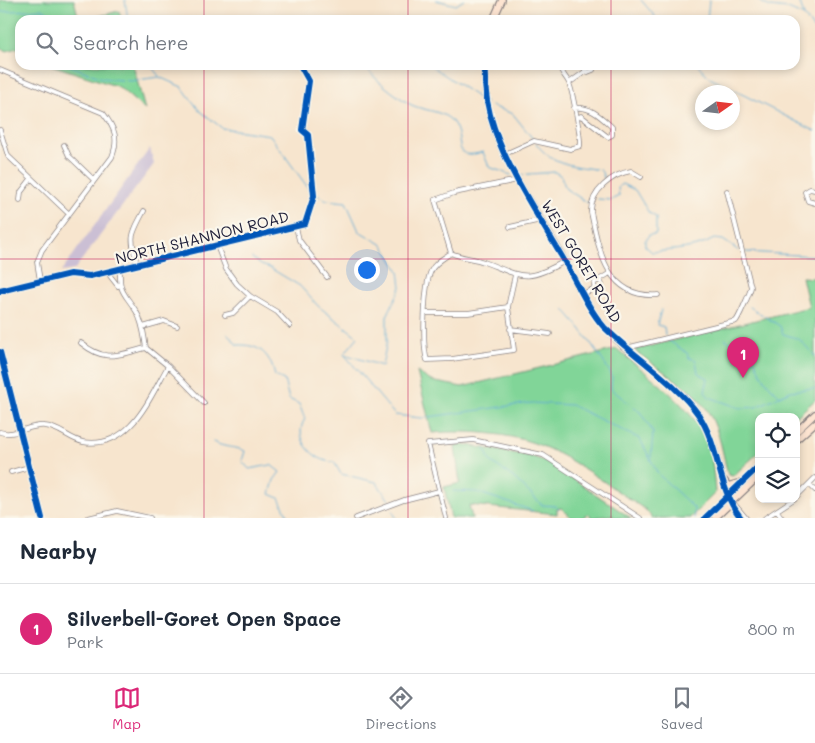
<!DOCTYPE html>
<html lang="en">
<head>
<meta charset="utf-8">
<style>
  :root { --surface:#fff; --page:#f6f6f7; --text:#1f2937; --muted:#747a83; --line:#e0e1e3; --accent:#db2777 }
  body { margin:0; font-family:Mali,sans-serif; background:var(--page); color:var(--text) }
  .controls { position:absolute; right:15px; bottom:15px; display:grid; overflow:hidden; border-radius:10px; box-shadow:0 2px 8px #0003 }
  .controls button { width:45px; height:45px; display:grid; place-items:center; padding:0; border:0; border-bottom:1px solid var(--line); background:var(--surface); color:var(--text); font:25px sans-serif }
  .compass { position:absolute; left:695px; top:85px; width:45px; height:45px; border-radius:50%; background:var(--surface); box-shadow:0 2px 8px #0003; rotate:76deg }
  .you { position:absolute; left:366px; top:269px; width:18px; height:18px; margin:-12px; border:4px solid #fff; border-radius:50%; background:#1a73e8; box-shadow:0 0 0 8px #1a73e833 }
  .badge { display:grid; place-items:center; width:32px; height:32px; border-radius:50%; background:var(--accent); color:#fff; font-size:16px; font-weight:700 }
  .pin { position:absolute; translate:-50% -41px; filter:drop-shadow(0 1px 2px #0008) }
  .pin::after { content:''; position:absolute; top:26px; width:18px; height:15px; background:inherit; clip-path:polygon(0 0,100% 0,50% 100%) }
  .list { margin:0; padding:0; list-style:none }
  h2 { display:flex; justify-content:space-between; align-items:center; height:65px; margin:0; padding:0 20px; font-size:21px }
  h2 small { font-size:16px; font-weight:400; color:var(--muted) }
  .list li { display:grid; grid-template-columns:32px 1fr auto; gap:15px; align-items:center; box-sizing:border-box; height:90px; padding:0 20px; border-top:1px solid var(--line) }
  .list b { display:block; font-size:19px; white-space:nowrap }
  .list p { margin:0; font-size:16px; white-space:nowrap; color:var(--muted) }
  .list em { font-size:16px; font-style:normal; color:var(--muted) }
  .icon { flex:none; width:28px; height:28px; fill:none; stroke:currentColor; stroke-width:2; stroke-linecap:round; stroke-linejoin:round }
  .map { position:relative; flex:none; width:815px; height:518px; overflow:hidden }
  .search { position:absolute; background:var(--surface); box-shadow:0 2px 8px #0003; left:15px; right:15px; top:15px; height:55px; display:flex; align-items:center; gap:12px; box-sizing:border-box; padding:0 18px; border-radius:15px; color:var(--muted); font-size:19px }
  .sheet { height:155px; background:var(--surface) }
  nav { display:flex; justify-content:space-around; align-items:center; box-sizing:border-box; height:70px; border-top:1px solid var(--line); background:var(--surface); font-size:14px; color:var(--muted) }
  nav a { display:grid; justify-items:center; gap:2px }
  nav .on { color:var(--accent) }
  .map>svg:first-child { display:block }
</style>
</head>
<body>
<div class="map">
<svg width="815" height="518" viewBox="0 0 815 518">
  <rect width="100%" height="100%" fill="#fbf7ec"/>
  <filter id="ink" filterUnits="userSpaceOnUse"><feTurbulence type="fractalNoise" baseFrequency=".02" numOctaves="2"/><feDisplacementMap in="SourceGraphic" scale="10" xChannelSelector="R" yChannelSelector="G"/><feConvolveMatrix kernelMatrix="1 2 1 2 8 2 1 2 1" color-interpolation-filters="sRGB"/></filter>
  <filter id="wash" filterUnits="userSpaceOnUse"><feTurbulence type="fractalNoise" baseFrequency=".0096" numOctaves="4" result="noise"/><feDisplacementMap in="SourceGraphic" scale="20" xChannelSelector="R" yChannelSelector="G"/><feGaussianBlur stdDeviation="1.12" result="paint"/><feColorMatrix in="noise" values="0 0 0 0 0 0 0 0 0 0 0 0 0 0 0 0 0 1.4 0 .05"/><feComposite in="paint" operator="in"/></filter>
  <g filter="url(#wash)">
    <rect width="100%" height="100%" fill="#f7e5ce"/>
    <!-- industrial -->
    <path fill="#cbbfd4" d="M150,148L154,164L74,270L61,272Z"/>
    <!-- green -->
    <path fill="#81d598" stroke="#527c6a" d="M0,0H74L79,20H20V47L7,51L0,48Z
      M119,11L122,20H84Z
      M51,65H133L145,110L119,87Z
      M802,277L815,278V400L796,417H759V452L733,476L728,475C723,455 720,433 710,415C700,393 654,366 634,350L809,307Z
      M617,349C647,375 700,410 710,451C713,464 714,479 715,493L690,518H652L646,510C616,491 587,468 555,452C519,433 471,430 432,433L417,372L431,381L462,387Z
      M461,444L530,456L548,462L631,518H615L612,515L592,518L589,514L582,518H572L561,508L557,509V514L469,505L472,518H451L444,487L460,483L455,447Z"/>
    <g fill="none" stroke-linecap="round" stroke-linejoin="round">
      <!-- stream -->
      <path stroke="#59a8d3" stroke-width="1" d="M125,0L128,20
        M436,0L456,5L464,0
        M641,0L658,20
        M757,0L770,7L788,9L804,16
        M799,0L804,16L815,31
        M0,12L41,9L54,14L50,20
        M707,20L709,0
        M68,65L102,78L130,81L159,77L182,87L199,110L222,128L270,135L311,192
        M150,65L159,76
        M365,65C373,79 394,94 408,103C422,112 447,109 455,126C464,143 452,161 483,152L489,167L511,175
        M430,65L486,103
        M698,65L710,78L815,131
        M491,106L513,114L533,139
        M536,143C551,165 575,166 601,170L604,178
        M518,175L555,172L561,176L566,189L588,203
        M317,195L327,200L346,202L359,231L383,245L399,271L401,287L387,316V341L382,366L344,354L395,415L421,418L531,403L571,405L640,439L658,474L694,508V518
        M598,199L611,200L619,196L618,187L622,184L635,190L649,213L656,217V234L649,235L645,241V246L652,252C673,250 697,249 714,239L723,240L739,251
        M746,252L815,256
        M252,258L261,265L270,268L300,286L318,306L358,337L344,354
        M750,307L780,326L783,334L799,339L815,356
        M564,310C571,314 611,370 612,377C612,380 611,385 611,389L640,412L653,432L651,457
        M661,310L657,325L664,327L665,335
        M228,334L237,345C260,344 270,354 275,376L284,380L289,399L299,404L305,419C292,438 314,462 334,462L341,474L376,482L389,500
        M725,339L741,349L747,360H755C760,375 768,385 780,396
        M668,340L687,353L689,358L696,360L698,373L708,378L705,392L709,397L740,408L756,407L790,391L815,388
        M213,442C224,448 234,446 245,451L242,461L249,469L271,465L280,472L274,480L270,494L279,498L289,518
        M485,449L490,461L514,478L542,505L555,506L559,510
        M453,491L477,492L533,511
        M393,511L396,518"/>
    </g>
  </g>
  <g filter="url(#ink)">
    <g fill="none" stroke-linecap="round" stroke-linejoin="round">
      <defs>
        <path id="street" d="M586,65L585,70L588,72L593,70L592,65
          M0,70L103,113C115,128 119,139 112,157L42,250L37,262L40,281
          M569,83L586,71
          M574,108C590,106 600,116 612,127V135L608,137L581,116L577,118
          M0,130L8,156L69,214
          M64,145L69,156L94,180
          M505,154L534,141L570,149L580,146C581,137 573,93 569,83C566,76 561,74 560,66
          M641,177L631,171C612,174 590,192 591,212C599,251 607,299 658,295
          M518,180L454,193L435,200L451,253C461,258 473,258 484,262C523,277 526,283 565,261
          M815,190L810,189L805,192L808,201L815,203
          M20,200L21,192L31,179
          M296,227L299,240L327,277
          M510,227L541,220
          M217,246L226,269L237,284L250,296L277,312L290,326
          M451,253C444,258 434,263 431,271C424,285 422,346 427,360L452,359L514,350L508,307L515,275
          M137,265C130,236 130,237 144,211
          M120,269C119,293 124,292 136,311C143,322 144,336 146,348L168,366L204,403
          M107,272L118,286
          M594 285a4 4 0 1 1 8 0a4 4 0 1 1-8 0Z
          M597,281L610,273
          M0,291L70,274L90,276L305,224L314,196L308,135L302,130L309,81L300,65
          M583,294L595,288
          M425,313H468L508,307
          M225,315L233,313L250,296
          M143,327L164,321L177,326
          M510,329L550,334
          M81,343C106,363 117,355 146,348
          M626,348L728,323C731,322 734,322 736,321C738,319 751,291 751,287L727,191
          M0,432C15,437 30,424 45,426C59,427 69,439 83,442C130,450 149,399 168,366
          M11,472L29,467
          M809,484L815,490
          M796,497L815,478
          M731,500L746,518
          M729,501L741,518
          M777,511L782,518
          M88,518L117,511L150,518
          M356,518L404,500L439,491
          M446,518L428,444L473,440L543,455L640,518
          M765,518L794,499"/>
        <path id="secondary" d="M493,20L502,0
          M485,65C480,134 527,195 560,252C573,276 585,303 602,324C630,359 675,378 699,415C715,441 719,469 728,497
          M0,352L42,518
          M796,432L815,414
          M796,440L815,423
          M724,480L728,486L741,482
          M705,518L759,466
          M715,518L759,476"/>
      </defs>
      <!-- street casing -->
      <use href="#street" stroke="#8c8484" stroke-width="5.5"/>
      <!-- secondary casing -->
      <use href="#secondary" stroke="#8c8484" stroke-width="8"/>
      <!-- street -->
      <use href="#street" stroke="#fff" stroke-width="4"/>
      <!-- secondary -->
      <use href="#secondary" stroke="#fde4d1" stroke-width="5.5"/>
      <defs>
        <path id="cycleway" d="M485,65C484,86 487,108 494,128C508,171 542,222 565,262C577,283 588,309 604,327C632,355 677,384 698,414C720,446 717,488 741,518
          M0,291L70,274L90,276L305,224L314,196L308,135L302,130L309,81L300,65
          M0,352L42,518
          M705,518L759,466"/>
      </defs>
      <!-- cycleway casing -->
      <use href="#cycleway" stroke="#fbf7ec" stroke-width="9"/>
      <!-- cycleway -->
      <use href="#cycleway" stroke="#0057b8" stroke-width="6"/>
    </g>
  </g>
  <!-- grid -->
  <path fill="none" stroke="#c2185b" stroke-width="1" stroke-opacity="0.55" d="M204,0V20M408,0V20M611,0V20M204,65V518M408,65V518M611,65V518M0,259H815"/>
  <g text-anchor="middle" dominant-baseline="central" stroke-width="4.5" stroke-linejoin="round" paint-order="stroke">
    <!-- street labels -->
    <g font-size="15" fill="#22223b" stroke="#fbf7ec">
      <text transform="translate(202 237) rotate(-14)">NORTH SHANNON ROAD</text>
      <text transform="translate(582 261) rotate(59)">WEST GORET ROAD</text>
    </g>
  </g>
</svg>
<div class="controls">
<button><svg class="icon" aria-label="locate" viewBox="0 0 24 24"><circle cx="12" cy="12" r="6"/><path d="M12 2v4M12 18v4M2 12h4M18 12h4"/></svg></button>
<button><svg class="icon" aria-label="layers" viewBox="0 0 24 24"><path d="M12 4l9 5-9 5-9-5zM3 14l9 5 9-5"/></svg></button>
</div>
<svg class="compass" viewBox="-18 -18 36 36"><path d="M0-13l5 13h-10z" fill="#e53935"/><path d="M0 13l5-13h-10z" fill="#747a83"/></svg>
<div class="you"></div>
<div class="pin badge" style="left:743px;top:378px">1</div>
<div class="search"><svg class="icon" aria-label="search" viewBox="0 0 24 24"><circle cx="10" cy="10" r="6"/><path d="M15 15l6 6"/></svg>Search here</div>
</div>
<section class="sheet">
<h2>Nearby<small></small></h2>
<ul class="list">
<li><span class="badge">1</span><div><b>Silverbell-Goret Open Space</b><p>Park</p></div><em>800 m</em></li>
</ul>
</section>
<nav>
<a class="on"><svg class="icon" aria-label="map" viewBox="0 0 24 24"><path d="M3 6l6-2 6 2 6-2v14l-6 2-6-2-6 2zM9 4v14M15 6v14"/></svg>Map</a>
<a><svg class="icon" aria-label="directions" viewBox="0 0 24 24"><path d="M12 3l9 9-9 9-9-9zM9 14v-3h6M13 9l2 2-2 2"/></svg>Directions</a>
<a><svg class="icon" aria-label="saved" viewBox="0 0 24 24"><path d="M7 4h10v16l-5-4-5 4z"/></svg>Saved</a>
</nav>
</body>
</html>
